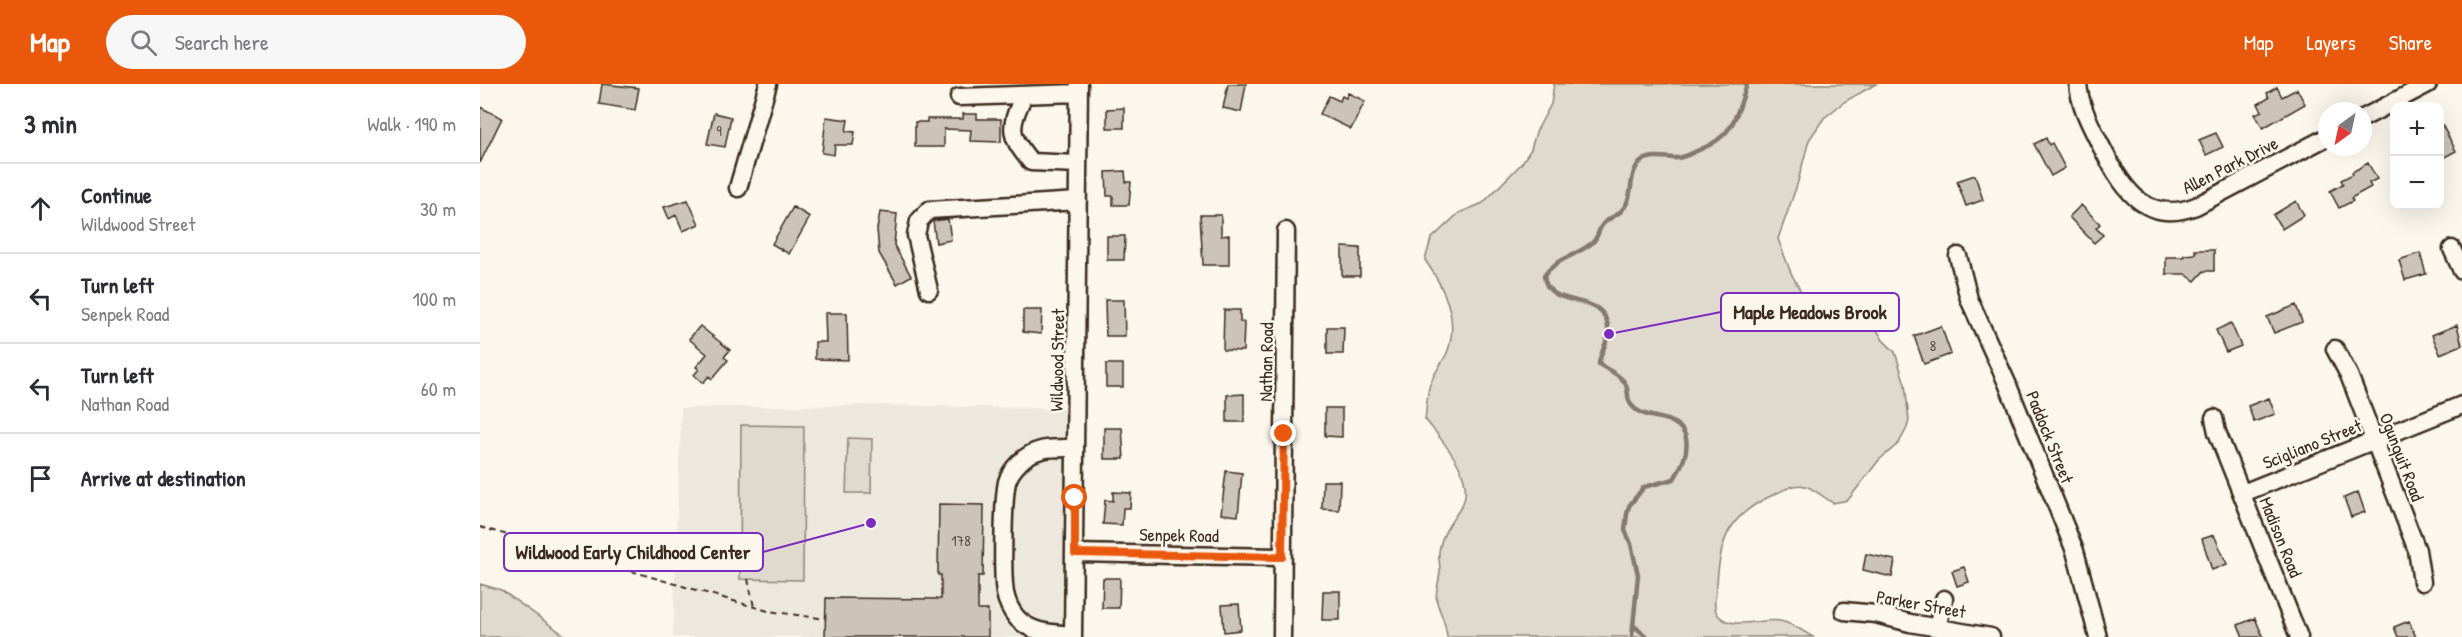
<!DOCTYPE html>
<html lang="en">
<head>
<meta charset="utf-8">
<style>
  :root { --surface:#fff; --page:#f7f7f7; --text:#2b2b33; --muted:#7c7c81; --line:#e1e1e2; --accent:#ea580c }
  body { margin:0; font-family:"Patrick Hand",sans-serif; background:var(--page); color:var(--text) }
  .controls { position:absolute; right:18px; top:18px; display:grid; overflow:hidden; border-radius:12px; box-shadow:0 6px 24px #0002 }
  .controls button { width:54px; height:54px; display:grid; place-items:center; padding:0; border:0; border-bottom:2px solid var(--line); background:var(--surface); color:var(--text); font:30px sans-serif }
  .compass { position:absolute; left:1838px; top:18px; width:54px; height:54px; border-radius:50%; background:var(--surface); box-shadow:0 6px 24px #0002; rotate:213deg }
  .stop { position:absolute; width:18px; height:18px; margin:-14px; border:4px solid #ea580c; border-radius:50%; background:#fff }
  .stop.end { background:#ea580c; border-color:#fff; box-shadow:0 2px 6px #0008 }
  .list { margin:0; padding:0; list-style:none }
  h2 { display:flex; justify-content:space-between; align-items:center; height:78px; margin:0; padding:0 24px; font-size:26px }
  h2 small { font-size:20px; font-weight:400; color:var(--muted) }
  .list li { display:grid; grid-template-columns:39px 1fr auto; gap:18px; align-items:center; box-sizing:border-box; height:90px; padding:0 24px; border-top:2px solid var(--line) }
  .list b { display:block; font-size:22px; white-space:nowrap }
  .list p { margin:0; font-size:20px; white-space:nowrap; color:var(--muted) }
  .list em { font-size:20px; font-style:normal; color:var(--muted) }
  .icon { flex:none; width:33px; height:33px; fill:none; stroke:currentColor; stroke-width:2; stroke-linecap:round; stroke-linejoin:round }
  .map { position:relative; flex:none; width:1982px; height:553px; overflow:hidden }
  header { display:flex; align-items:center; gap:36px; box-sizing:border-box; height:84px; padding:0 30px; background:var(--accent); color:#fff }
  header strong { font-size:28px }
  nav { display:flex; gap:33px; margin-inline-start:auto; font-size:21px }
  .search { width:420px; height:54px; background:var(--page); display:flex; align-items:center; gap:15px; box-sizing:border-box; padding:0 21px; border-radius:33px; color:var(--muted); font-size:22px }
  main { display:flex }
  aside { flex:1; background:var(--surface) }
  .map>svg:first-child { display:block }
</style>
</head>
<body>
<header>
<strong>Map</strong>
<div class="search"><svg class="icon" aria-label="search" viewBox="0 0 24 24"><circle cx="10" cy="10" r="6"/><path d="M15 15l6 6"/></svg>Search here</div>
<nav><a>Map</a><a>Layers</a><a>Share</a></nav>
</header>
<main>
<aside>
<h2>3 min<small>Walk · 190 m</small></h2>
<ul class="list">
<li><svg class="icon" aria-label="ahead" viewBox="0 0 24 24"><path d="M12 20V5M6 11l6-6 6 6"/></svg><div><b>Continue</b><p>Wildwood Street</p></div><em>30 m</em></li>
<li><svg class="icon" aria-label="left" viewBox="0 0 24 24"><path d="M17 20v-9H6M10 6l-5 5 5 5"/></svg><div><b>Turn left</b><p>Senpek Road</p></div><em>100 m</em></li>
<li><svg class="icon" aria-label="left" viewBox="0 0 24 24"><path d="M17 20v-9H6M10 6l-5 5 5 5"/></svg><div><b>Turn left</b><p>Nathan Road</p></div><em>60 m</em></li>
<li><svg class="icon" aria-label="arrive" viewBox="0 0 24 24"><path d="M6 21V4h12l-3 4 3 4H6"/></svg><div><b>Arrive at destination</b></div></li>
</ul>
</aside>
<div class="map">
<svg width="1982" height="553" viewBox="0 0 1982 553">
  <rect width="100%" height="100%" fill="#fbf7ec"/>
  <filter id="ink" filterUnits="userSpaceOnUse"><feTurbulence type="fractalNoise" baseFrequency=".0167" numOctaves="2"/><feDisplacementMap in="SourceGraphic" scale="12" xChannelSelector="R" yChannelSelector="G"/><feConvolveMatrix kernelMatrix="1 2 1 2 8 2 1 2 1" color-interpolation-filters="sRGB"/></filter>
  <g filter="url(#ink)">
    <!-- built -->
    <path fill="#ede8dd" d="M394,321L588,325L582,553H193L201,324Z"/>
    <!-- green -->
    <path fill="#dfd9ce" stroke="#8d8276" stroke-width="1.5" d="M1074,0H1396L1364,18L1344,34L1329,56L1317,101L1298,155L1311,189L1332,228L1346,237L1379,235L1388,236L1394,241L1403,256L1415,268L1425,300L1429,336L1427,344L1419,359L1399,376L1368,416L1353,419C1344,414 1335,405 1325,402C1315,399 1304,406 1295,410C1250,430 1240,453 1237,499C1236,509 1232,523 1238,531C1251,547 1282,534 1300,537C1312,539 1323,547 1333,553H967C966,538 961,532 957,518C954,508 960,497 960,486C960,480 958,474 959,468C961,450 972,437 981,423C998,394 962,357 945,335C947,324 946,308 951,298C955,288 962,279 967,269C980,236 964,203 945,176L951,155L979,129L1003,119L1042,79L1051,65L1056,48L1071,20Z
      M261,341L324,342L323,496L260,495Z
      M368,354L392,355L391,409H366Z
      M0,500L21,506L87,553H0Z"/>
    <g fill="none" stroke-linecap="round" stroke-linejoin="round">
      <!-- stream -->
      <path stroke="#85796d" stroke-width="4.5" d="M1153,541L1167,553
        M1152,553L1158,491L1151,460L1145,446L1147,430L1149,422L1164,403L1194,395C1208,373 1217,344 1184,335C1174,332 1163,332 1154,324C1145,316 1150,308 1145,299C1140,290 1127,286 1119,280C1120,268 1130,256 1128,244C1125,205 1068,228 1064,192C1076,174 1096,172 1112,159C1119,153 1118,145 1123,140C1128,134 1137,132 1142,126C1156,112 1146,89 1162,77C1172,70 1186,74 1198,74C1206,73 1212,69 1219,66C1254,52 1256,33 1267,0"/>
    </g>
    <!-- building -->
    <path fill="#ccc4b9" stroke="#3b2a1e" stroke-width="1.5" d="M122,0L159,4L155,26L119,20Z
      M748,0H766L761,28L743,24Z
      M1797,3L1802,13L1817,5L1825,20L1783,44L1775,30L1782,27L1778,20L1789,14L1787,9Z
      M868,9L885,17L871,45L840,30L849,12L860,17L862,12L866,14Z
      M0,23L22,34L0,79Z
      M644,24V44H627V25Z
      M234,29L251,33L245,63L227,60Z
      M483,30H497V35H521V58L490,57L491,46L464,45V63H435V38H447V35H483Z
      M346,33L368,36L366,47L375,48L373,61H355L354,71L342,69Z
      M1959,35L1976,67L1959,76Z
      M1736,49L1743,63L1726,71L1719,56Z
      M1566,54L1569,61L1572,59L1585,84L1571,92L1554,60Z
      M1888,79L1897,95L1889,99L1891,103L1871,114L1873,117L1859,124L1850,107L1863,100L1861,96L1873,90L1872,88Z
      M645,87L646,98H651L649,121H633V112H627L626,88Z
      M1495,91L1503,116L1486,122L1477,97Z
      M208,116L219,140L203,147L196,131L189,135L184,123Z
      M1816,117L1824,131L1802,145L1793,131Z
      M1601,121L1620,140L1616,144L1623,151L1614,159L1589,133Z
      M313,123L330,133L309,170L292,160Z
      M400,128L417,130L414,161L431,192L417,200L399,169L397,145Z
      M720,131H741V152L749,151V181H723Z
      M468,135L471,156L456,159L453,137Z
      M627,152H645L644,176H627Z
      M862,163L880,164V192H862Z
      M1715,166H1734V187H1724L1715,197L1705,190H1686V173H1704V171L1716,170Z
      M1940,169L1946,190L1925,196L1919,176Z
      M625,216H644L645,252H626Z
      M1816,221L1822,238L1794,249L1787,233Z
      M543,226H562L561,250L543,248Z
      M744,226H760V238H764L763,267L743,266Z
      M345,229H367L368,276L335,275V258H346Z
      M1751,239L1761,262L1746,268L1736,246Z
      M1977,241L1982,261L1960,270L1952,251Z
      M220,242L250,266L244,273L248,276L232,295L229,292L223,299L214,291L219,285L216,283L227,270L209,255Z
      M1461,242L1471,270L1444,280L1434,252Z
      M847,243H864L863,270H847Z
      M626,280H643V303H626Z
      M764,310V338H747V311Z
      M1789,314L1795,330L1774,338L1768,322Z
      M845,324H862V353L845,352Z
      M624,344H642L644,375H624Z
      M746,387L762,389L758,432L741,430Z
      M843,397H860L859,426L842,425Z
      M633,408L651,409L650,424H643L642,441L623,440L625,416L633,417Z
      M1878,408L1885,428L1871,433L1864,414Z
      M459,420L504,421L503,492H498V526H508V553H345L346,514L461,515V491H458Z
      M1734,451L1747,480L1732,486L1722,455Z
      M1386,470L1415,476L1412,493L1383,486Z
      M1484,483L1489,498L1477,502L1472,487Z
      M623,494H640L639,524H622Z
      M843,507H860V536H842Z
      M759,520L761,546L744,548L742,521Z
      M1775,534L1783,553H1763L1758,541Z
      M1929,537L1936,553H1918L1914,543Z"/>
    <g fill="none" stroke-linecap="round" stroke-linejoin="round">
      <defs>
        <path id="minor" d="M1598,0C1600,21 1609,38 1618,56C1639,97 1661,143 1716,122L1847,53
          M544,11C530,42 527,50 551,78L598,80
          M479,13L599,9
          M1883,34L1948,0
          M258,104L288,0
          M1972,165L1982,187
          M1478,172L1489,215L1527,299L1595,467L1618,553
          M449,206L436,151L439,137L449,126L598,117
          M1855,265L1869,291L1937,466L1942,498
          M1734,334L1737,348L1819,553
          M1763,409L1982,321
          M595,469L802,473
          M1364,527L1396,530L1430,539L1511,553
          M1457,543L1464,515
          M593,551C573,549 552,550 537,534C531,527 527,519 525,509C522,491 523,416 527,398C529,391 534,384 539,379C555,362 574,364 595,364
          M593,553L599,0
          M802,553L806,147"/>
      </defs>
      <!-- minor casing -->
      <use href="#minor" stroke="#3b2a1e" stroke-width="21"/>
      <!-- path -->
      <path stroke="#3b2a1e" stroke-width="2" stroke-dasharray="6 4.5" stroke-linecap="butt" d="M0,443L288,527L346,535
        M268,495L274,523"/>
      <!-- minor -->
      <use href="#minor" stroke="#fbf7ec" stroke-width="16"/>
    </g>
  </g>
  <g fill="none" stroke-linecap="round" stroke-linejoin="round" filter="url(#ink)">
    <!-- route -->
    <path stroke="#ea580c" stroke-width="8" d="M595,414V469L802,473L804,350"/>
  </g>
  <g text-anchor="middle" dominant-baseline="central" stroke-width="5" stroke-linejoin="round" paint-order="stroke">
    <!-- number labels -->
    <g font-size="15" fill="#5f5045">
      <text x="239" y="46">9</text>
      <text x="1453" y="261">8</text>
      <text x="481" y="456">178</text>
    </g>
    <!-- street labels -->
    <g font-size="18" fill="#3b2a1e" stroke="#fbf7ec">
      <text transform="translate(1750 81) rotate(-27)">Allen Park Drive</text>
      <text transform="translate(577 276) rotate(-89)">Wildwood Street</text>
      <text transform="translate(786 278) rotate(-89)">Nathan Road</text>
      <text transform="translate(1570 353) rotate(68)">Paddock Street</text>
      <text transform="translate(1832 360) rotate(-22)">Scigliano Street</text>
      <text transform="translate(1922 373) rotate(69)">Ogunquit Road</text>
      <text transform="translate(699 451) rotate(1)">Senpek Road</text>
      <text transform="translate(1801 453) rotate(68)">Madison Road</text>
      <text transform="translate(1441 520) rotate(10)">Parker Street</text>
    </g>
  </g>
  <!-- callouts -->
  <path fill="none" stroke="#7b2cbf" stroke-width="2" d="M1129 250L1241 228M391 439L283 468"/>
  <g fill="#7b2cbf" stroke="#fbf7ec" stroke-width="2">
    <circle cx="1129" cy="250" r="6"/>
    <circle cx="391" cy="439" r="6"/>
  </g>
  <g fill="#fbf7ec" stroke="#7b2cbf" stroke-width="2">
    <rect x="1241" y="209" width="178" height="38" rx="6"/>
    <rect x="24" y="449" width="259" height="38" rx="6"/>
  </g>
  <g font-size="20" text-anchor="middle" font-weight="bold" fill="#3b2a1e">
    <text x="1330" y="235">Maple Meadows Brook</text>
    <text x="153" y="475">Wildwood Early Childhood Center</text>
  </g>
</svg>
<div class="controls">
<button>+</button>
<button>−</button>
</div>
<svg class="compass" viewBox="-18 -18 36 36"><path d="M0-13l5 13h-10z" fill="#e53935"/><path d="M0 13l5-13h-10z" fill="#7c7c81"/></svg>
<div class="stop" style="left:595px;top:414px"></div>
<div class="stop end" style="left:804px;top:350px"></div>
</div>
</main>
</body>
</html>
